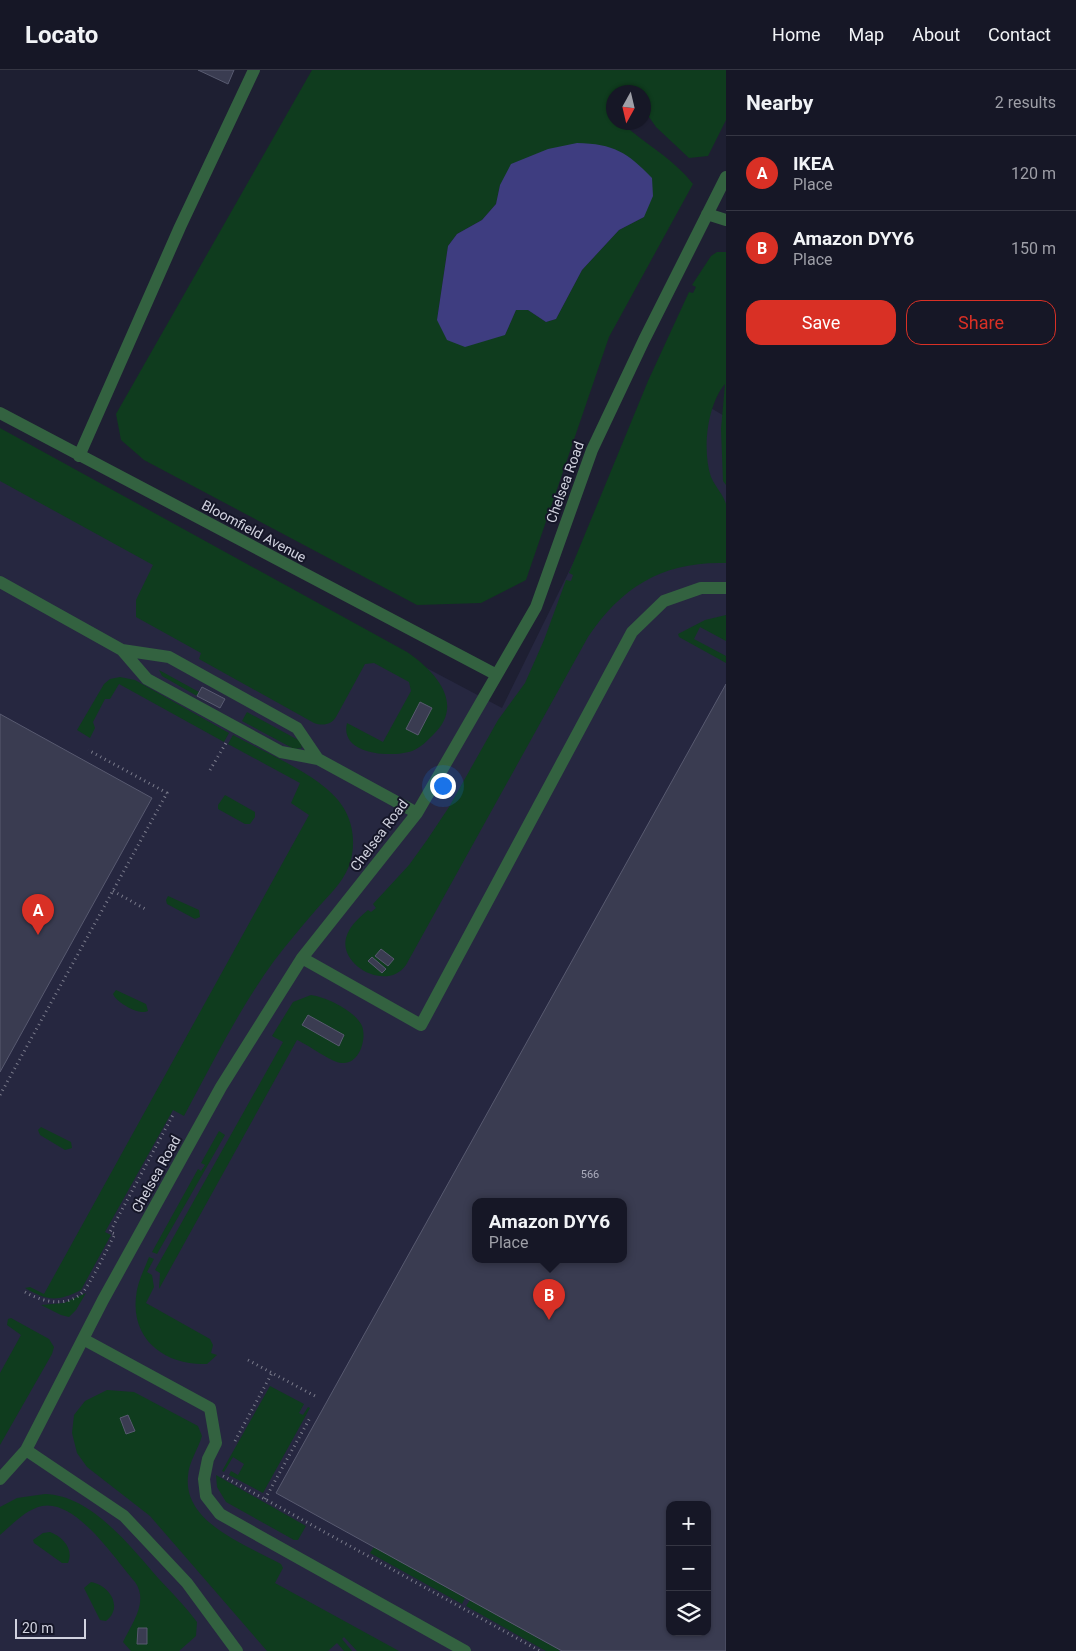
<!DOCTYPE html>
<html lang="en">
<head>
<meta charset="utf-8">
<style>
  :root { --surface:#161726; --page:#232432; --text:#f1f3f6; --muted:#9e9fa7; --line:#353643; --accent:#d93025 }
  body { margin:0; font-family:Roboto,sans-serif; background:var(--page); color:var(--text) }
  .controls { position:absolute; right:15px; bottom:15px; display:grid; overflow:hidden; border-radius:10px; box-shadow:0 1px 4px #0004 }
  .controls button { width:45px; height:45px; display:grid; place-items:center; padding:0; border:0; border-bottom:1px solid var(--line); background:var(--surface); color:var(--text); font:25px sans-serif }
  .compass { position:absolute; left:606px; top:15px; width:45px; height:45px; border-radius:50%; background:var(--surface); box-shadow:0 1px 4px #0004; rotate:188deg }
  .scale { position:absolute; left:15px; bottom:12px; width:71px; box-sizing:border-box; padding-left:5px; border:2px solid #d1d2df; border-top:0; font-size:14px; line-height:18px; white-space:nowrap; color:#d1d2df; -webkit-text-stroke:4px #151628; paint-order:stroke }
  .you { position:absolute; left:442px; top:715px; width:18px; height:18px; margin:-12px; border:4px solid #fff; border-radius:50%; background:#1a73e8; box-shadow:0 0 0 8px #1a73e833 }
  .badge { display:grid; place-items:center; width:32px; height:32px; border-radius:50%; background:var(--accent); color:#fff; font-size:16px; font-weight:700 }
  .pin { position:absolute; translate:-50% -41px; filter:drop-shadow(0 1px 2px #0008) }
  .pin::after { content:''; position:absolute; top:26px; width:18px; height:15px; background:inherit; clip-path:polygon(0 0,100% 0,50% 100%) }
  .popup { position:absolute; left:472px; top:1128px; width:155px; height:65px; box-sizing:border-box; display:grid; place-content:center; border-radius:10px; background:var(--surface); filter:drop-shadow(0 1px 4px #0005); font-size:16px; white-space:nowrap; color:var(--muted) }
  .popup b { font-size:19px; color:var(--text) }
  .popup::after { content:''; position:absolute; left:50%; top:100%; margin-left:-10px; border:10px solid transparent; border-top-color:var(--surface) }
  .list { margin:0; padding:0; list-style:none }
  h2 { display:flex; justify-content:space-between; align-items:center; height:65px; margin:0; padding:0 20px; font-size:21px }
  h2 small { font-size:16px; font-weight:400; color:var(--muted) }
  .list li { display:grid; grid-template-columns:32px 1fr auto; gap:15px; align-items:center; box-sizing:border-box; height:75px; padding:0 20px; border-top:1px solid var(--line) }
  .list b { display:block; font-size:19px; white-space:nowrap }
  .list p { margin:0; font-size:16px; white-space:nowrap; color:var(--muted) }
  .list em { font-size:16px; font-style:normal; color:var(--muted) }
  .actions { display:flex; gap:10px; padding:15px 20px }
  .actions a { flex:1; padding:11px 0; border:1px solid var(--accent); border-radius:15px; text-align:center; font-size:18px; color:var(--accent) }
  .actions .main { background:var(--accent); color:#fff }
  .icon { flex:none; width:28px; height:28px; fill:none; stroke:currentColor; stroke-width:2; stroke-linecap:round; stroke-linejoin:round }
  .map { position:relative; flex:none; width:726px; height:1581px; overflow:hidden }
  header { display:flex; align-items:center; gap:30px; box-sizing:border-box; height:70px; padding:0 25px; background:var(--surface); border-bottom:1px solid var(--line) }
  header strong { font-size:24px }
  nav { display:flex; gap:28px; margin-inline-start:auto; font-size:18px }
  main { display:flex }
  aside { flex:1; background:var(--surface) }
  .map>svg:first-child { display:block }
</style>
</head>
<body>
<header>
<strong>Locato</strong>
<nav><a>Home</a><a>Map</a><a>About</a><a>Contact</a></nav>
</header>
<main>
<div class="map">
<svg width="726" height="1581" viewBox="0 0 726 1581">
  <rect width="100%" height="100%" fill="#1e1f32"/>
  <!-- built -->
  <path fill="#262740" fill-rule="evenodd" d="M663,310L726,347V1581H0V372L502,638ZM475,1131H623V1189H475ZM670,1435H707V1562H670Z"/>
  <!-- green -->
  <path fill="#0f3c1e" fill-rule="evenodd" d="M312,0H726V50L708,86L689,88L656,57L644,40V22H614V52L622,53C645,74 674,89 693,114L609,267L526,510L481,533L417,535L144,390L121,370L116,344ZM500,115L644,147L619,160L582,200L556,249L546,252L528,240H516L505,265L437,250L448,176L457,164L482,150L496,134Z
    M717,182H726V415L723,411L721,359L725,314C707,335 702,381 711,407C715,416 724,426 726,434C726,450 726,476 726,493C664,491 622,516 588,567L406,895C387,922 339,896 346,868C349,856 359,848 368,840L371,842L376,838L373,834L409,795L427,770L449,737L498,650L525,613L544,570L566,510L571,511L573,505L569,503L648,311L689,222L693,223L696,217L692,215L711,186Z
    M0,358L407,582C435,601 466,634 433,665C427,671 420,678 412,681C392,688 339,685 347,653L383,672L411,621L409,612L374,593L365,594L336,647C331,655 323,656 314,653L199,589L201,583L136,547V530L153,495L0,411Z
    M726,545V571L700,557L694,569L726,586V593L679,567L678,564L705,550Z
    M159,600L199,622L197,626L162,606Z
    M120,607L135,610L229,663L224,672L119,614L110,629H105L93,652L95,658L90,668L77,660L104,614L110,609Z
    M247,642L300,671L302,678L294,679L242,651Z
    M233,665C265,683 324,706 343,737C354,754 356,777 349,796C342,814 327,827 315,841C301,857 287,874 274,891C239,939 212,994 184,1046L173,1040L105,1162L111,1165L81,1220C57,1232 48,1231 25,1218L30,1217L44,1224L309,745L291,733L300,713L228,674Z
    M225,725L255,742V747L250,754H245L218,739V735Z
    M168,826L199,840L200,847L195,849L167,834L166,830Z
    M116,920L146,934L148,941C139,946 116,932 113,924Z
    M311,925C326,927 353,940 361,954C368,966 360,995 342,993C330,992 309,975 297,970L159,1219L160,1203L155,1200L283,972L272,966L293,932Z
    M41,1057L71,1072L72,1078L65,1080L40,1065L38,1060Z
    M219,1061L225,1065L157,1184L152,1182L198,1099L201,1101L205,1095L201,1093Z
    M149,1187L154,1189L147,1202L152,1205L154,1217L146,1233L210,1269L213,1275L211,1283L217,1285L207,1294C167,1296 131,1271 136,1227C137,1213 144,1200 149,1187Z
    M86,1223L76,1240L69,1247L61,1245L41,1235L64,1233Z
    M11,1248L49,1269L54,1277L52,1284L0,1375V1303L21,1265L7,1255L8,1249Z
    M270,1316L304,1334L299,1343L303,1345L308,1337L310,1338L263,1423L229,1405L231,1401L238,1405L244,1394L233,1387L224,1402L222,1401Z
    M107,1320L134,1322L198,1356L202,1366C198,1380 189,1391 188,1406C183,1453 247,1475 281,1494L283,1498L275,1513L399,1581H357L344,1567L342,1569L352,1581H344L337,1573L328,1581H267L150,1446L87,1397L77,1383L72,1363L74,1345L85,1331Z
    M216,1405L306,1456L298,1470H294L226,1432L217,1417Z
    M45,1424C91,1425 131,1477 159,1509C172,1523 186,1537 197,1552L196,1566L179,1581H131L123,1572C132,1553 149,1532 135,1512C115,1489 76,1429 42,1436C25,1440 13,1454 0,1465V1437L17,1428Z
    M50,1462C63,1467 74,1479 68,1493H62L34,1473L33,1470L43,1463Z
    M374,1477L465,1528L462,1534L370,1483Z
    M91,1512C109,1515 124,1537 106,1551L100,1550L84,1518Z
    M470,1530L559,1580V1581H546L466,1536Z"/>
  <!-- water -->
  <path fill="#3e3d80" d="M577,73C614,74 627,82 652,108L653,126L644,147L619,160L582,200L556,249L546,252L528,240H516L505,265L465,277L447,270L437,250L448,176L457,164L482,150L496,134L500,115L511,94L548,79Z"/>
  <!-- building -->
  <path fill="#3a3c51" stroke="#585a70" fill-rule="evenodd" d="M198,0H234L228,14Z
    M726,614V1581H562L276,1423ZM475,1131H623V1189H475ZM670,1435H707V1562H670Z
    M202,617L225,629L220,638L197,626Z
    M420,632L432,638L418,665L406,659Z
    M0,644L152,728L0,1002Z
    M381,879L394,889L388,896L375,886Z
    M372,887L386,899L382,903L368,891Z
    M308,945L344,965L339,976L302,955Z
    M128,1345L135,1361L126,1364L120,1348Z
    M138,1558H147V1574H137Z"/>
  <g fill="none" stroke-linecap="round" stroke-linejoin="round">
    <!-- path -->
    <path stroke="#7b7c8c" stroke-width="3" stroke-dasharray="1 4" stroke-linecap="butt" d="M210,700L226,673
      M113,821L147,840
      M0,1025L167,723L88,680
      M25,1222C42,1232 67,1238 83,1222C91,1213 108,1177 115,1164L110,1162L174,1043
      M248,1290L272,1303
      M235,1371L272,1303L315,1326
      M223,1406L540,1581
      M265,1429L311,1346"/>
    <!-- minor -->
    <path stroke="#336240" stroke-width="12" d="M707,144L726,150
      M0,343L495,604
      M79,386L180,157L254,0
      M0,512L122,580L147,609L281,682L318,689L417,743
      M122,580L169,587L297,658L318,689
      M302,888L421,955L632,562L664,531L701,518H726
      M83,1269L210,1338L216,1373L208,1389L204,1409L206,1426L220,1444L465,1581
      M26,1380L124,1446L187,1513L237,1581
      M0,1409L26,1380L103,1230L221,1017L302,888L417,743L536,537L592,380L644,270L726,107"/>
  </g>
  <g text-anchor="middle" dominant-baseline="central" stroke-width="4" stroke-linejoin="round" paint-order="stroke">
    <!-- number labels -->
    <g font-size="11" fill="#abacbc">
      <text x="590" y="1104">566</text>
    </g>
    <!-- street labels -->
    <g font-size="14" fill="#d1d2df" stroke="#151628">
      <text transform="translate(565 412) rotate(-70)">Chelsea Road</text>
      <text transform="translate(254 461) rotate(28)">Bloomfield Avenue</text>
      <text transform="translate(379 765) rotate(-53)">Chelsea Road</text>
      <text transform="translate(156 1104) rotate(-61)">Chelsea Road</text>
    </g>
  </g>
</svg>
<div class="controls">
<button>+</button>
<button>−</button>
<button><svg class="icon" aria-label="layers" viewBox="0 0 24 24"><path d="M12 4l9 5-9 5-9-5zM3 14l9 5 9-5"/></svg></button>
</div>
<svg class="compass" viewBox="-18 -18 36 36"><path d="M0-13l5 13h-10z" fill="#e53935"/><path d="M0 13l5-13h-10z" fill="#9e9fa7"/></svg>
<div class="scale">20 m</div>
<div class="you"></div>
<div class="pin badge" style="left:38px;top:865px">A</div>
<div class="pin badge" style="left:549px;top:1250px">B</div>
<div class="popup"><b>Amazon DYY6</b>Place</div>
</div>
<aside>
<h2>Nearby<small>2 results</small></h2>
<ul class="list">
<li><span class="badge">A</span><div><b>IKEA</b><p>Place</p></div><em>120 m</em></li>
<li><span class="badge">B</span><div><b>Amazon DYY6</b><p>Place</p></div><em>150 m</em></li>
</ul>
<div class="actions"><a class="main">Save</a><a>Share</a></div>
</aside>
</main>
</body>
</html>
